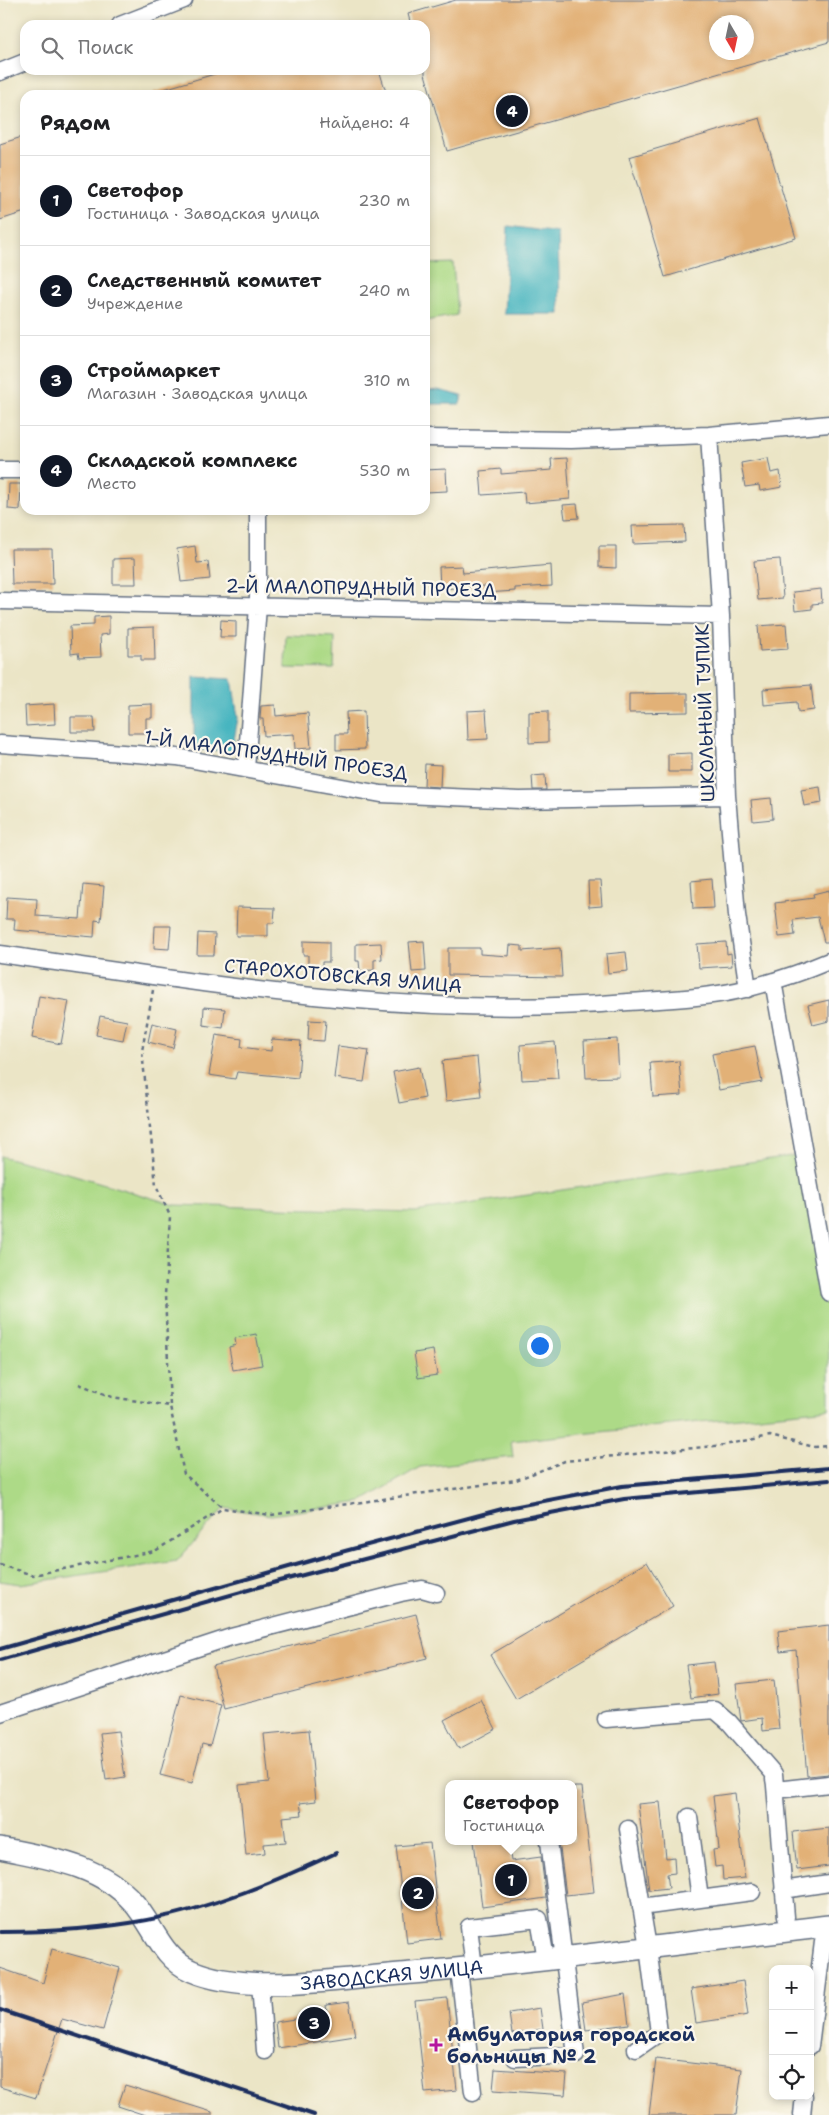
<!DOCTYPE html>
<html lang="ru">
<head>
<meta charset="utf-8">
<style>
  :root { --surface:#fff; --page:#f2f2f2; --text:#202124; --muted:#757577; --line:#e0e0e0; --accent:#111827 }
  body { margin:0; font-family:"Shantell Sans",sans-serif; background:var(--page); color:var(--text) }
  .controls { position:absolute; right:15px; bottom:15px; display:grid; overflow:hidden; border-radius:10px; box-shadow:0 2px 8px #0003 }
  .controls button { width:45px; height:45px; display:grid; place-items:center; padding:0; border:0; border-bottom:1px solid var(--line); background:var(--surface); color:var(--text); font:25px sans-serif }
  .compass { position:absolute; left:709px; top:15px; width:45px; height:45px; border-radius:50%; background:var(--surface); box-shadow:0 2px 8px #0003; rotate:171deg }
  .you { position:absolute; left:539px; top:1345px; width:18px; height:18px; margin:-12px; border:4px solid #fff; border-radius:50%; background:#1a73e8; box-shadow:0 0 0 8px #1a73e833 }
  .badge { display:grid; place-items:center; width:32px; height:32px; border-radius:50%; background:var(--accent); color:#fff; font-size:16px; font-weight:700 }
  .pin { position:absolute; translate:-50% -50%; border:2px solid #fff; box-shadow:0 1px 5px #0006 }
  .popup { position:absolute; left:445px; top:1780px; width:132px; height:65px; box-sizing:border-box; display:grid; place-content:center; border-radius:10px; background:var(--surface); filter:drop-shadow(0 1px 4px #0005); font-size:16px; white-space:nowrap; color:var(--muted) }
  .popup b { font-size:19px; color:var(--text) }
  .popup::after { content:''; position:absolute; left:50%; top:100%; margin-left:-10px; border:10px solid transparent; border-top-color:var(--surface) }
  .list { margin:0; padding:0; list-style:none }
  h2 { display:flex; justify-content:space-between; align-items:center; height:65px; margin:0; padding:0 20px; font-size:21px }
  h2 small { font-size:16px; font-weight:400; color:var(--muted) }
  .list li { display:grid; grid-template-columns:32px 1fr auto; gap:15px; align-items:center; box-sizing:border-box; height:90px; padding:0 20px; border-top:1px solid var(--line) }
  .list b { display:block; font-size:19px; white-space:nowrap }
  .list p { margin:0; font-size:16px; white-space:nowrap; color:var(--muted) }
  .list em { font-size:16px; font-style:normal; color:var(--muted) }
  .icon { flex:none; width:28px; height:28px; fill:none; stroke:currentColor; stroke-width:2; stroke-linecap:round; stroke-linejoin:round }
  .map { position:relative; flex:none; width:829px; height:2115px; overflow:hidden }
  .search { position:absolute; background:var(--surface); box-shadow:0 2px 8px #0003; left:20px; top:20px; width:410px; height:55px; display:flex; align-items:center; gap:12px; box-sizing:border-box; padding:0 18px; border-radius:15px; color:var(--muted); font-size:19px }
  .panel { position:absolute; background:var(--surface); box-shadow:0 2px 8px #0003; left:20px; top:90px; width:410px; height:425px; border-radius:15px }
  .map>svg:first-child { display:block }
</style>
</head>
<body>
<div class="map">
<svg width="829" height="2115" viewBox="0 0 829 2115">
  <rect width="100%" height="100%" fill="#fbf7ec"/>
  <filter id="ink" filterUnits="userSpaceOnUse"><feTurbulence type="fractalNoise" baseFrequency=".02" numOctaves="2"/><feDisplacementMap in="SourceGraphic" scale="10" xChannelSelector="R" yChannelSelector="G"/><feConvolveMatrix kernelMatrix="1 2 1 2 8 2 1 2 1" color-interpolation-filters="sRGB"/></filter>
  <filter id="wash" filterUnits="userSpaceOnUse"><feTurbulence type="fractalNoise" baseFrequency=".0096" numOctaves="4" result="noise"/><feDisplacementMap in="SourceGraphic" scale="20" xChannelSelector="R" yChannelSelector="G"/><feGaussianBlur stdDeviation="1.12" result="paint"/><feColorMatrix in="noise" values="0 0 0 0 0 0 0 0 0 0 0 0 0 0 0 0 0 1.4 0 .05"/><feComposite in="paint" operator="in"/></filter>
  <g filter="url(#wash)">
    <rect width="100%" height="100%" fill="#ebe5c6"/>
    <!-- green -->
    <path fill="#adda87" stroke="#648472" d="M453,263L457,315L425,321V264Z
      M286,635L335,637L334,669L285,668Z
      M804,1154L829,1252V1409L511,1441L513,1457L420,1467L361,1502L271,1515L224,1508L177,1561L20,1584L0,1581V1156L68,1173L175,1205L414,1212Z"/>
    <!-- water -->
    <path fill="#46b5c0" stroke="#30728f" d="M508,226L558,233L560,314H504Z
      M438,390L462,396L460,404H425V395L429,391Z
      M194,677L232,679L238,718L232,751L194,750Z"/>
    <g id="blocks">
      <!-- building -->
      <path fill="#e2b177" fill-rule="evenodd" d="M456,0H829V42L447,151L425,74V25H411L408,14ZM716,22H746V52H716Z
        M228,70H379L387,95H154V92Z
        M760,118L796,238L665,277L629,157Z
        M25,136V212L0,220V144Z
        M567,458L570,499L525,503L524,492L482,495L480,471L501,469V474L552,470L551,459Z
        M768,458L771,473L780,471L782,487L760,491L759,485L745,487L741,463Z
        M446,469L447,491L425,492V470Z
        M9,484H21L20,510L8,509Z
        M577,504L579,518L565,519L563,505Z
        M684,525L685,542L633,544L632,526Z
        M195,546L197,563L208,562L210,579L181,582L177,549Z
        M599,546H616V568L599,567Z
        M11,549H52L53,584H12Z
        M135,558L136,584H113V559Z
        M780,559L783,598L758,600L754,561Z
        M551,565L552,586L515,588V591L486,593L485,586L440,589L439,567L462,566L463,573Z
        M821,589L822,603L812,604V609L795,611L793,592Z
        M109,616V634L100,635L101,657L79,658L78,653L71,654L70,626L94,625V617Z
        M221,620L236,621V637H220Z
        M786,624L788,649L760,651L758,626Z
        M154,627L155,660H141V655H128V628Z
        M811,685L814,710L798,712L797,702L764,705L763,689Z
        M688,693V712L629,713V694Z
        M54,704L55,724L26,726L25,706Z
        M152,704V718H146V733H128V705Z
        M275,705L276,716L308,713L311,748L295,749L294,734L264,736L263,719H260L261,706Z
        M486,710L488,739L468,740L467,711Z
        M364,711L365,749L336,750V734H347L346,712Z
        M548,711V742L529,743V712Z
        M71,717H94L95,732H71Z
        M692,753V772H668V754Z
        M425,764L441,765L440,787L424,786Z
        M545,775L546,790H533L532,776Z
        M820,787L822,803L804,806L801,790Z
        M771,798L773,819L753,821L751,800Z
        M712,879L714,908L693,909L691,881Z
        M588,881H600L602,906L589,907Z
        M83,884L104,886L101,921L95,920L94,937L14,930L15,919H6L7,897L37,899L36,916L80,919Z
        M829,890V942H824L818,917L793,920L795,935L779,937L775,903L814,898L813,894Z
        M237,907L275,908L274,923H268V936H236Z
        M155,926H171L169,949L154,948Z
        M198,933L215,934L214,955H197Z
        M303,941L329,942V962H322V967L308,966V955H303Z
        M424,941L426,971L412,972L409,942Z
        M726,942L727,954L731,953L732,966L699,968L697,944Z
        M381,943L382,959L374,960V970L360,971L359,961H356V944Z
        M510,945L522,946V951L560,948L562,977L448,975V948H480V954L509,956Z
        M626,952L628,971L608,973L606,954Z
        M39,996L69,1001L61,1044L32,1038Z
        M829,1000V1021L813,1025L808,1005Z
        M204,1007L225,1009L223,1028L203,1025Z
        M100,1016L127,1021L123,1040L96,1035Z
        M309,1020L326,1021L324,1041L308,1040Z
        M152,1023L177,1029L173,1048L148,1042Z
        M216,1035L242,1039L241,1047L271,1051L272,1039L301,1041L298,1078L237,1072L235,1079L209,1075Z
        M617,1039L619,1077L586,1078L584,1041Z
        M555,1042L558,1078L522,1080L520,1045Z
        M338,1046L369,1050L364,1082L334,1078Z
        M755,1046L762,1082L719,1090L712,1054Z
        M477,1057L481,1097L446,1101L442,1061Z
        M679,1061L682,1095L653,1097L650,1063Z
        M419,1067L425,1098L399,1103L393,1072Z
        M256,1334L262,1365L233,1370L229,1347L236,1345L235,1338Z
        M433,1350L437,1375L418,1378L414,1353Z
        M647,1562L673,1606L516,1699L490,1655Z
        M416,1614L427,1658L224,1709L213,1666Z
        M829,1625V1774L807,1776L796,1650L780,1652L778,1631Z
        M714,1662L718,1694L691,1698L686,1665Z
        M774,1680L779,1729L763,1731L762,1718L741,1721L736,1684Z
        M181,1695L221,1705L210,1746L202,1744L192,1783L160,1775Z
        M481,1700L496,1729L459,1749L444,1720Z
        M309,1730L316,1801L300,1803L302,1815L283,1817L286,1842L264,1844L265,1853L246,1855L239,1785L269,1782L264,1734Z
        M118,1731L125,1777L106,1780L100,1733Z
        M574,1787H582L594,1892L566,1895L559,1841H574Z
        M735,1793L745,1878L723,1880L722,1866L715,1867L713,1850L719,1849L713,1796Z
        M660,1802L666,1858L674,1857L675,1873L667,1874L669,1888L649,1890L638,1804Z
        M829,1828V1866L797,1870L793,1832Z
        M474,1841H508L511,1861L541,1857L546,1898L482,1907Z
        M430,1843L441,1939L407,1943L396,1846Z
        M52,1949L120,1968L103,2030L62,2019L36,2098L0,2087V1968L43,1983Z
        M743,1981L748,2015L696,2023L691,1989Z
        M625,1994L629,2024L586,2030L582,2002Z
        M447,1998L457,2090L425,2093L415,2001Z
        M349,2002L355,2036L278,2048L275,2022L327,2014L326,2005Z
        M540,2008L543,2029L512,2034L509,2013Z
        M656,2059L742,2069L736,2115H649Z
        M495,2069L567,2074L565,2095L493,2090Z
        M125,2085L212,2112V2115H145L118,2106Z"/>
    </g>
  </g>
  <g filter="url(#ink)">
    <use href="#blocks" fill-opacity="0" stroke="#646f82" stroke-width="1"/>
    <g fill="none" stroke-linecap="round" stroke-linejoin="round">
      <defs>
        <path id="minor" d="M120,25L184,0
          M0,72L25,62
          M709,435L721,616L727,796L737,915L748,989
          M425,438L571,440L709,435L829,424
          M0,470H25
          M0,601L721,616
          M0,744L177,757L381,794L520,800L727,796
          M246,769L258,606V510
          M0,954C209,984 416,1020 628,1002C668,999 710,998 749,988C776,981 803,972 829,961
          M773,981L829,1293
          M0,1713L231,1637L401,1593L422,1589L436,1593
          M606,1719L715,1710L729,1722L774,1774L786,1917
          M774,1779L776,1790L829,1784
          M628,1829L648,1947L659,2033L636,2049
          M783,1890L829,1883
          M700,1899L752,1892
          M641,1907L700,1899L689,1817
          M474,1968L469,1927L539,1919L546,1959
          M459,1969L473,2092
          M260,1983L265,2051
          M810,2046L825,1926
          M515,2058L576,2055L549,1841
          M802,2115L804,2096"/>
        <g id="major">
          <path id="s1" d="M0,1848C47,1858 99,1864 133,1902C153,1924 161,1958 192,1971C246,1994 332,1980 389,1975C536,1963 683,1943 829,1926"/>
        </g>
      </defs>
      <!-- minor casing -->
      <use href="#minor" stroke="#646f82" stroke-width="19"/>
      <!-- major casing -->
      <use href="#major" stroke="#646f82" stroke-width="24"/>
      <!-- path -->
      <path stroke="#646f82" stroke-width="2.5" stroke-dasharray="4 4" stroke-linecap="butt" d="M153,990L142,1051L156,1185L170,1216L165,1295L170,1406
        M79,1384L112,1397L170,1406L184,1474L223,1508L271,1515L516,1480L565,1461L724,1445L770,1436L814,1447L829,1446
        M0,1565L33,1575L155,1551L223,1508"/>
      <!-- minor -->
      <use href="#minor" stroke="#fff" stroke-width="16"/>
      <!-- major -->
      <use href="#major" stroke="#fff" stroke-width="21"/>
      <!-- rail -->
      <path stroke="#1b2f5e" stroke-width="4" d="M0,1649L345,1551L502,1509L622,1486L829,1468
        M0,1660L280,1581L514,1520L624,1499L829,1480
        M0,1932C49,1932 99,1929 147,1920C213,1908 276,1881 336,1853
        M0,2010L314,2115"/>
    </g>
  </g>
  <!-- markers -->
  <path fill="#b5179e" stroke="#fbf7ec" stroke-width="2" d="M433.5 2037.5h5v5h5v5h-5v5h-5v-5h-5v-5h5z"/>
  <g text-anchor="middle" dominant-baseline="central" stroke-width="4.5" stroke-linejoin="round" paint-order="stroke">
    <!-- street labels -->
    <g font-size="19" fill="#1b2f5e" stroke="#fbf7ec">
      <text transform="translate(361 588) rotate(1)">2-Й МАЛОПРУДНЫЙ ПРОЕЗД</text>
      <text transform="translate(705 713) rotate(-92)">ШКОЛЬНЫЙ ТУПИК</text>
      <text transform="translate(276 755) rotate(8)">1-Й МАЛОПРУДНЫЙ ПРОЕЗД</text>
      <text transform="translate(343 976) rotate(5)">СТАРОХОТОВСКАЯ УЛИЦА</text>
      <text stroke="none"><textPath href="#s1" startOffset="440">ЗАВОДСКАЯ УЛИЦА</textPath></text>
    </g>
    <!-- poi labels -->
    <g font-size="19" font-weight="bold" fill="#1b2f5e" stroke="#fbf7ec" text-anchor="start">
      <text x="447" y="2034">Амбулатория городской<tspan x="447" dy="22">больницы № 2</tspan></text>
    </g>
  </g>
</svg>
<div class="controls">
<button>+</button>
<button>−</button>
<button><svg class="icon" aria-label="locate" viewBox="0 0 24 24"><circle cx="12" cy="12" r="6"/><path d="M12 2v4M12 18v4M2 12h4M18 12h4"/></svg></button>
</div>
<svg class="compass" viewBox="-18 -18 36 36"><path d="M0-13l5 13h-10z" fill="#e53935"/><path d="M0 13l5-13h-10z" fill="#757577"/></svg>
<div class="you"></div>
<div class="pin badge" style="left:511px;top:1880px">1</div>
<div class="popup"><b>Светофор</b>Гостиница</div>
<div class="pin badge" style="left:418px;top:1893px">2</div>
<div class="pin badge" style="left:314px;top:2023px">3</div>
<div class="pin badge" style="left:512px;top:111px">4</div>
<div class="search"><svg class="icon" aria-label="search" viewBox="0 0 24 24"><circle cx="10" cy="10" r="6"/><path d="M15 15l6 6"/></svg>Поиск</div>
<section class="panel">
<h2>Рядом<small>Найдено: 4</small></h2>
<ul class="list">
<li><span class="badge">1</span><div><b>Светофор</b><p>Гостиница · Заводская улица</p></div><em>230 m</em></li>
<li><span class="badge">2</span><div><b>Следственный комитет</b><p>Учреждение</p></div><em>240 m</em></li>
<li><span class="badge">3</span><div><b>Строймаркет</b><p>Магазин · Заводская улица</p></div><em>310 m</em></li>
<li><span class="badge">4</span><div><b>Складской комплекс</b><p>Место</p></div><em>530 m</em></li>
</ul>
</section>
</div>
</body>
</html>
